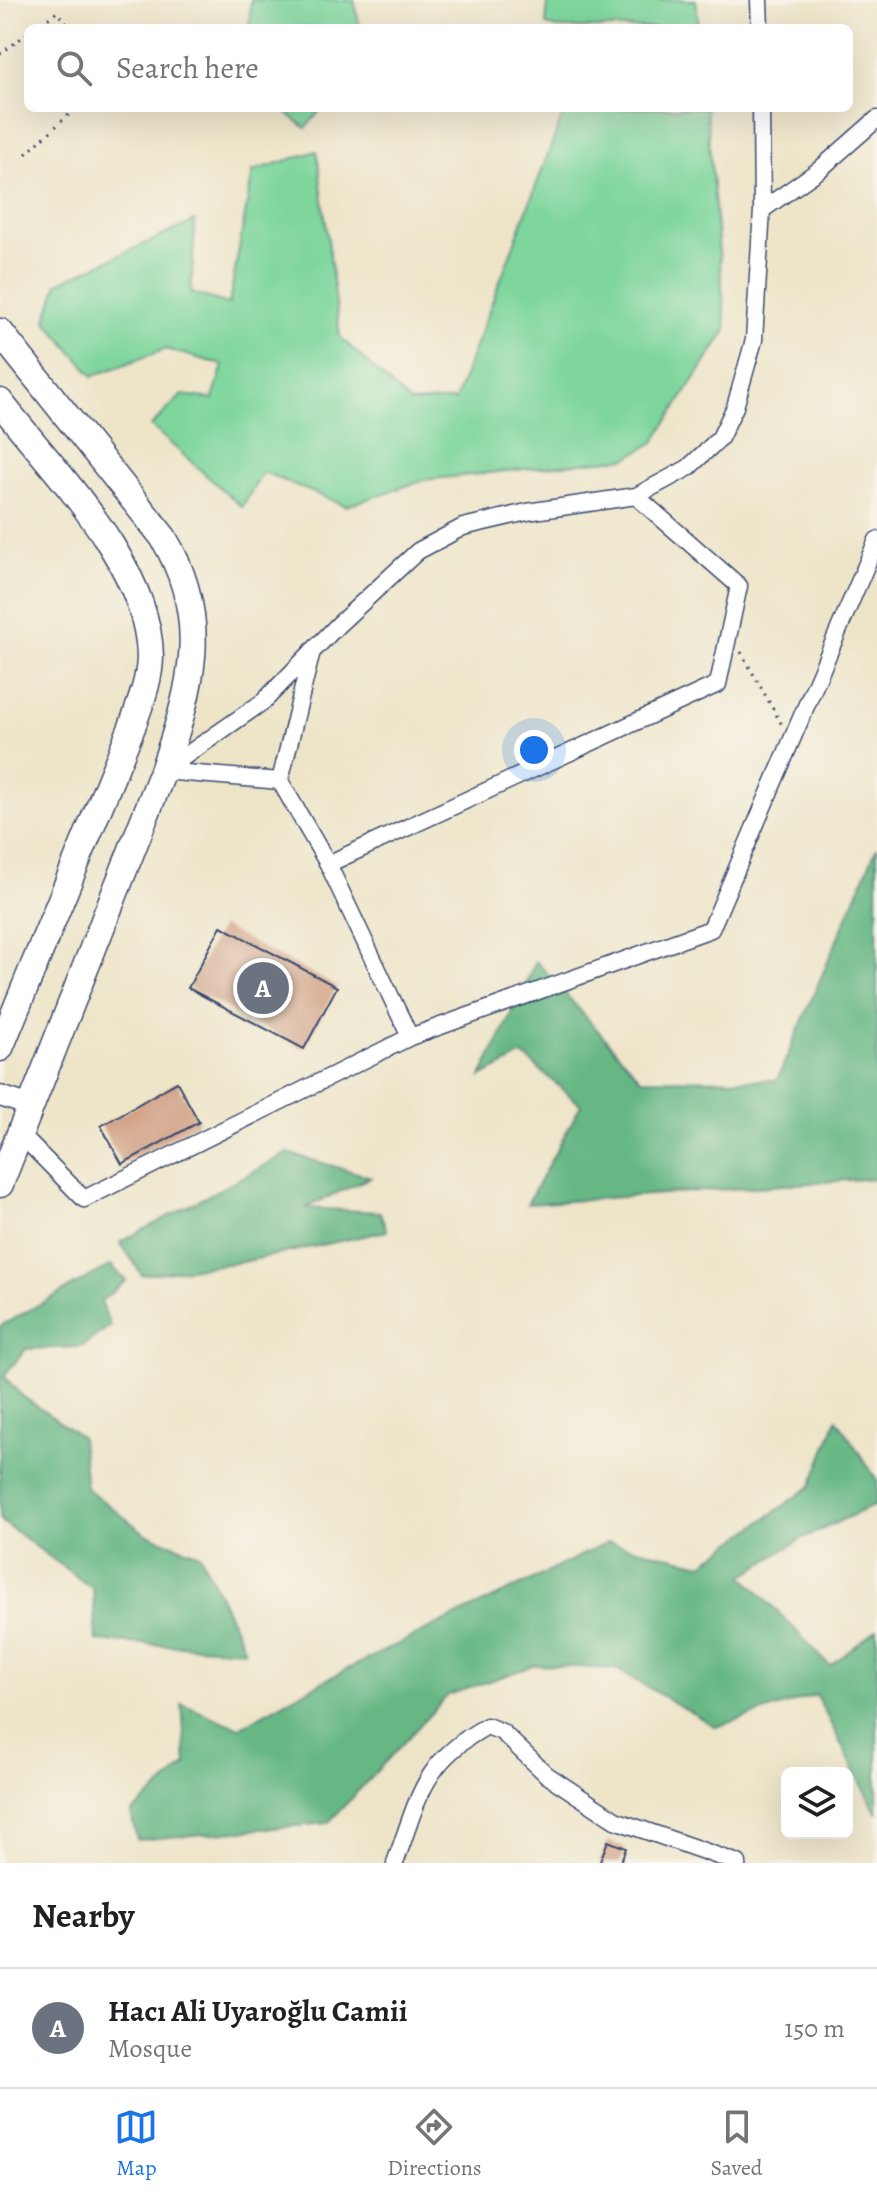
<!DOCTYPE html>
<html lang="en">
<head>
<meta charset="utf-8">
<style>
  :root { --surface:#fff; --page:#f2f2f2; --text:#202124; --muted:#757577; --line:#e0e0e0; --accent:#1a73e8 }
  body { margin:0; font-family:Alegreya,serif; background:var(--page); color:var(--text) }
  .controls { position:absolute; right:24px; bottom:24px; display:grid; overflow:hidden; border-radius:12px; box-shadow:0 8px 32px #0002 }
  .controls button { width:72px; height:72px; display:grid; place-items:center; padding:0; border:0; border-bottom:2px solid var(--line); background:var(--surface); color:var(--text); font:40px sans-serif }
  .you { position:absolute; left:534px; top:750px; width:28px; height:28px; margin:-20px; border:6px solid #fff; border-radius:50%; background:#1a73e8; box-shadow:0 0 0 12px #1a73e833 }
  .badge { display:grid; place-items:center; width:52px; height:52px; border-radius:50%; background:var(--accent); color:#fff; font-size:26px; font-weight:700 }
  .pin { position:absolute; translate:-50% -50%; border:4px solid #fff; box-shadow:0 2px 8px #0006 }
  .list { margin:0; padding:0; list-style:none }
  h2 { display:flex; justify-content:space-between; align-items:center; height:104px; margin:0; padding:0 32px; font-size:34px }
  h2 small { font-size:26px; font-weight:400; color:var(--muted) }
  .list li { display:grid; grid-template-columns:52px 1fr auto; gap:24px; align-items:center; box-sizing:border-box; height:120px; padding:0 32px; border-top:2px solid var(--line) }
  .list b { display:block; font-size:30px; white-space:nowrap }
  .list p { margin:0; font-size:26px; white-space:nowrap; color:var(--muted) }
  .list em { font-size:26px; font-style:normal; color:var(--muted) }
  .icon { flex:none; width:44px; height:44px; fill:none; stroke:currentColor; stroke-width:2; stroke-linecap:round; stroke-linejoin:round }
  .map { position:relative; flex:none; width:877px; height:1863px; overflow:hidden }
  .search { position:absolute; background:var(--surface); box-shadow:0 8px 32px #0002; left:24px; right:24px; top:24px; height:88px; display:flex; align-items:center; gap:20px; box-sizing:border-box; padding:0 28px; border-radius:12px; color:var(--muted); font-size:30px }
  .sheet { height:224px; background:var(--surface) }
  nav { display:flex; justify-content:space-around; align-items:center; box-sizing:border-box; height:112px; border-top:2px solid var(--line); background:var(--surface); font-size:22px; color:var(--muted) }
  nav a { display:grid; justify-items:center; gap:4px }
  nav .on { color:var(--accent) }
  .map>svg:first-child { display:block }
</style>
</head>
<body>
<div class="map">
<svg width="877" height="1863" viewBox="0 0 877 1863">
  <rect width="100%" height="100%" fill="#f7f3e8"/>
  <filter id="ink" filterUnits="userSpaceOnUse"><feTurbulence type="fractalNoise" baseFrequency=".0125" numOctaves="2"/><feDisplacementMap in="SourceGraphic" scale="16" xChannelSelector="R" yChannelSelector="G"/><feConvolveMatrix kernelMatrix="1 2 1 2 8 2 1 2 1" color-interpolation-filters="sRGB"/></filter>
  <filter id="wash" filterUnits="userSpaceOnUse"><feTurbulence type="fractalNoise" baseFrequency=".006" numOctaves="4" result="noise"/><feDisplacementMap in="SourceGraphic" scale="32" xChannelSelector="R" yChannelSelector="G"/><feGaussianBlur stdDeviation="1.8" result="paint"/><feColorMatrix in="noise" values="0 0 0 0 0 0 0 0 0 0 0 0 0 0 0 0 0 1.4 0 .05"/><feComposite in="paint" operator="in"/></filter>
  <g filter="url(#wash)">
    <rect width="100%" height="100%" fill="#eee5c9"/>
    <!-- green -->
    <path fill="#7ed69c" stroke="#4c827d" stroke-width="2" d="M251,0H354L360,28H249Z
      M548,0H696L699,28H557L546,25Z
      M280,108H322L306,128Z
      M597,108H706L726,330L654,442L627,458L424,480L346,506L263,472L242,507L151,426L182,395L213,399L223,365L166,349L93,376L46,321L58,283L195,221L191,293L229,304L253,171L317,151L340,337L410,403L455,400L564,112Z"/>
    <!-- forest -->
    <path fill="#66b784" stroke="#407371" stroke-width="2" d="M877,847V1178L527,1204L581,1105L523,1055L481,1077L536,961L641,1079L777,1080Z
      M288,1153L371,1177L305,1208L380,1212L387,1231L242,1262L142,1275L120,1242Z
      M111,1265L126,1281L101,1301L110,1326L81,1347L26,1349L4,1376L21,1395L81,1437L86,1488L146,1534L200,1554L245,1650L96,1641L93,1589L0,1520V1326Z
      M837,1419L877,1480V1504L803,1538L743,1576L830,1666L877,1629V1814L816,1695L716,1727L616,1669L536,1665L448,1695L328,1823L137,1840L131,1813L186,1765L182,1704L239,1728C358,1658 485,1605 608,1542L702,1564L811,1486Z"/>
    <g id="blocks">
      <!-- building -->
      <path fill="#d2a387" d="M221,926L337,987L304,1049L188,988Z
        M177,1082L199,1122L122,1164L101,1126Z
        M608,1841L626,1848L620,1863H599Z"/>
    </g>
  </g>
  <g filter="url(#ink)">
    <use href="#blocks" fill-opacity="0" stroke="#3b4a6e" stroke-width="2"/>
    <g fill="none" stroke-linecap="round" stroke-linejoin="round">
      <defs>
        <path id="minor" d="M759,0L760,28
          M761,108L762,210
          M312,651L280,781L328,864
          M165,770L264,701L338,625L418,551L463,527L527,512L636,496L688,468L720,438L735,407L754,340L762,210L819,170L877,119
          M163,771L280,781
          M410,1037L328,864L718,684L739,586L636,496
          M20,1134L84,1199L410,1037L711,929L877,540
          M395,1863C419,1798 422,1762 487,1726L502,1732L547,1775L615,1820L738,1863"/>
        <path id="tertiary" d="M0,1096L31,1106"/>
        <path id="primary" d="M0,332L163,537C212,619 192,687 163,771L0,1184
          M0,402C55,473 148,563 150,656C150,680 140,704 132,727L0,1048"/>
      </defs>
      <!-- minor casing -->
      <use href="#minor" stroke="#3b4a6e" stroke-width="19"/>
      <!-- tertiary casing -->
      <use href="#tertiary" stroke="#3b4a6e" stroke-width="23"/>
      <!-- primary casing -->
      <use href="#primary" stroke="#3b4a6e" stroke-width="29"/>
      <!-- path -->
      <path stroke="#3b4a6e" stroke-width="3" stroke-dasharray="2 6" stroke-linecap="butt" d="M35,28L57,12L70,28
        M0,54L28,33
        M26,154L76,108
        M741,652L782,725"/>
      <!-- minor -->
      <use href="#minor" stroke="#fff" stroke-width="16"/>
      <!-- tertiary -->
      <use href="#tertiary" stroke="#fff" stroke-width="20"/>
      <!-- primary -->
      <use href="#primary" stroke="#fff" stroke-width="26"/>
    </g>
  </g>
</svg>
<div class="controls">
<button><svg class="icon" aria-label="layers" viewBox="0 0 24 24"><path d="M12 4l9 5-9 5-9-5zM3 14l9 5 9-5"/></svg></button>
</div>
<div class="you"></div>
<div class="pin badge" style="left:263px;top:988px;background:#6b7280">A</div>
<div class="search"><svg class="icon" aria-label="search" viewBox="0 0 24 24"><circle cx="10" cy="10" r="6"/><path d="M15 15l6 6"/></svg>Search here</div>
</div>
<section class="sheet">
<h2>Nearby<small></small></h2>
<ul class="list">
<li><span class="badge" style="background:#6b7280">A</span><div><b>Hacı Ali Uyaroğlu Camii</b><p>Mosque</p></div><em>150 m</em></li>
</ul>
</section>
<nav>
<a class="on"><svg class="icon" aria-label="map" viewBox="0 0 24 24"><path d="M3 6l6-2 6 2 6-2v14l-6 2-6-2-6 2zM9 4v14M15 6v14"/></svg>Map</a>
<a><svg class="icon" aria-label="directions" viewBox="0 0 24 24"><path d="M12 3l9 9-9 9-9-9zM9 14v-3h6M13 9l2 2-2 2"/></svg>Directions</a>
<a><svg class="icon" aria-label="saved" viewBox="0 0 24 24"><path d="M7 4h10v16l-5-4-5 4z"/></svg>Saved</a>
</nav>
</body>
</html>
